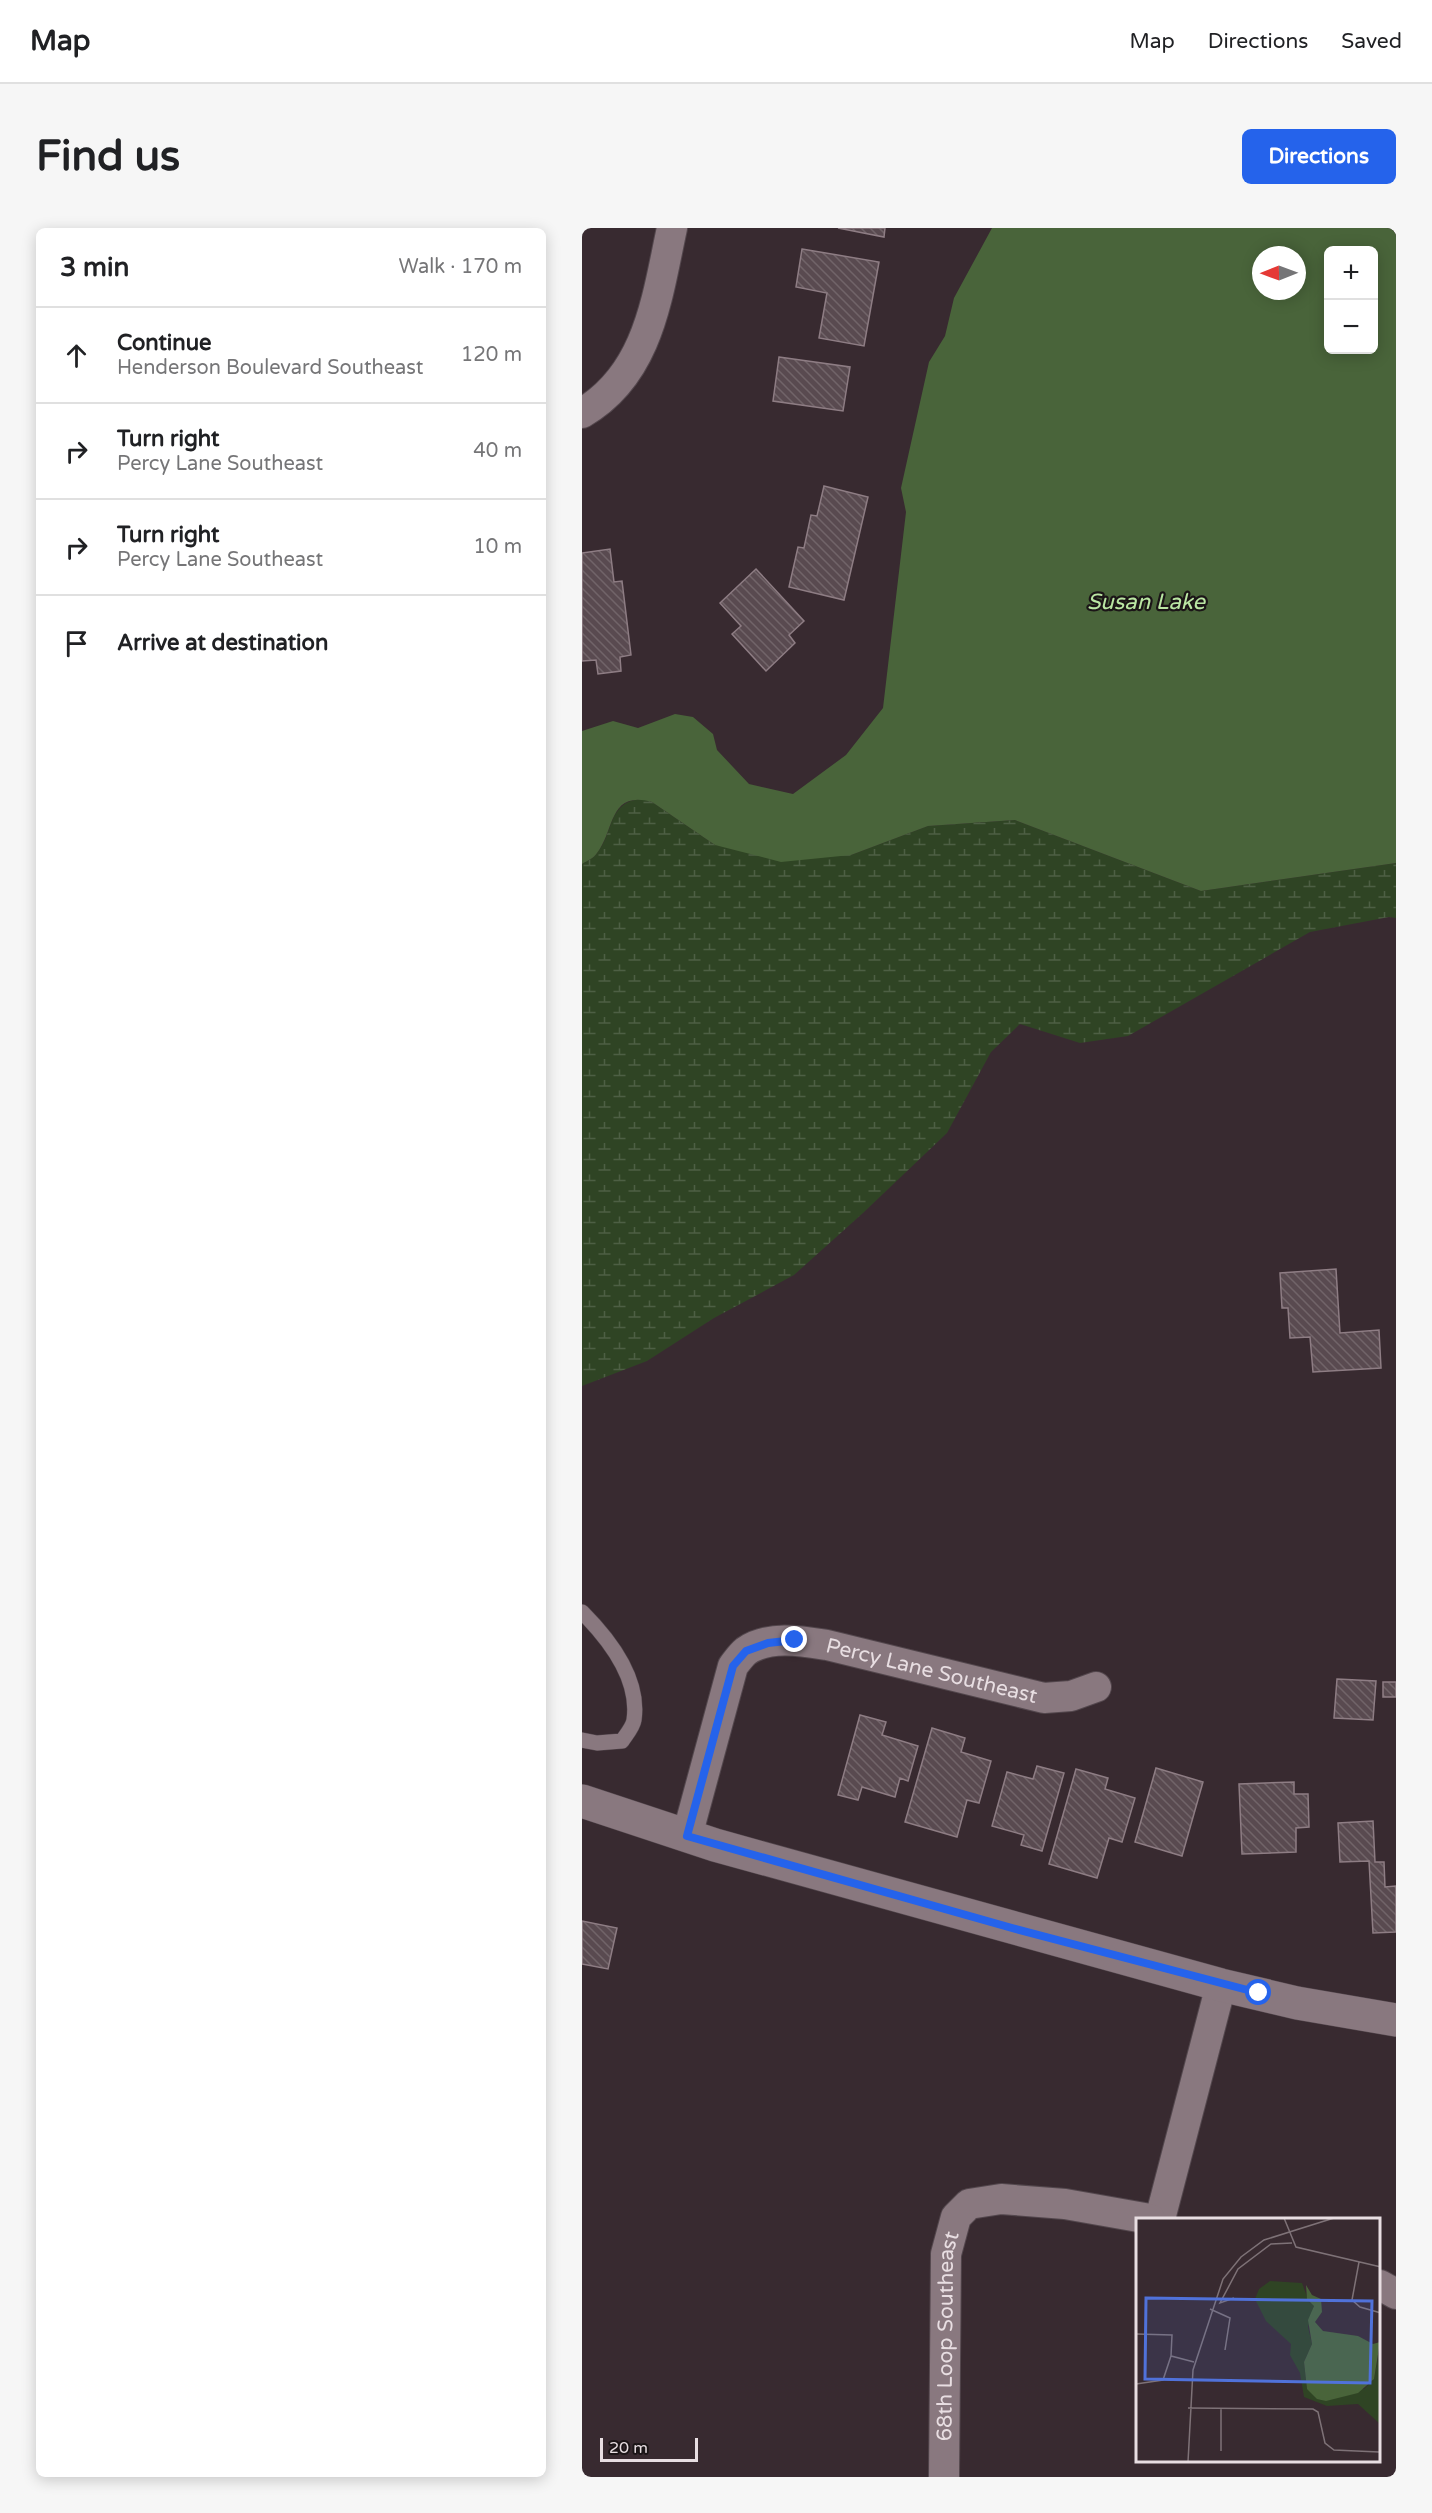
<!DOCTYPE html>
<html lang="en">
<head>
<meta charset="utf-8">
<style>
  :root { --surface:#fff; --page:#f6f6f6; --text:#202124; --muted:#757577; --line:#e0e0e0; --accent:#2563eb }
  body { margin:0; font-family:"Varela Round",sans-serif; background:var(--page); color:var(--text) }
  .controls { position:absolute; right:18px; top:18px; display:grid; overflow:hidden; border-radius:9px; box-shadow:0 3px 15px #0003 }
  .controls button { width:54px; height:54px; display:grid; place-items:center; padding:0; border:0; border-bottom:2px solid var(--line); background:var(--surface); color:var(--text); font:30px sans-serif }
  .compass { position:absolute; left:670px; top:18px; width:54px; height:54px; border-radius:50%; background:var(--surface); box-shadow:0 3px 15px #0003; rotate:269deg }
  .scale { position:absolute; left:18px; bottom:15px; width:98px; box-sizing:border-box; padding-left:6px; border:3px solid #e8dee2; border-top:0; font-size:16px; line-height:21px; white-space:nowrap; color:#e8dee2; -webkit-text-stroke:4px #1b1517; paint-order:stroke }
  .stop { position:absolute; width:18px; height:18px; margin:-14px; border:4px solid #2563eb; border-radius:50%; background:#fff }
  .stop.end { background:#2563eb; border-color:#fff; box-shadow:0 2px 6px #0008 }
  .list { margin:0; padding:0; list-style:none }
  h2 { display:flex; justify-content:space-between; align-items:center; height:78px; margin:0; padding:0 24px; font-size:26px }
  h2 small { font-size:20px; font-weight:400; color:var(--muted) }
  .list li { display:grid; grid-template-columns:39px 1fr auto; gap:18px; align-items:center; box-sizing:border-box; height:96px; padding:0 24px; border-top:2px solid var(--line) }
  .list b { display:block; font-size:22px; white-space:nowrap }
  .list p { margin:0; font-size:20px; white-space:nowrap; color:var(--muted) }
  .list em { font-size:20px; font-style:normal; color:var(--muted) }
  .icon { flex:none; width:33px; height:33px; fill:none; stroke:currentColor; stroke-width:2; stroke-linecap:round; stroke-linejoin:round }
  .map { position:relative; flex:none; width:814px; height:2249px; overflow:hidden; border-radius:9px }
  header { display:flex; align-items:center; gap:36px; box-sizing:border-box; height:84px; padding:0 30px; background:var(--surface); border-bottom:2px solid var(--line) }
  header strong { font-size:28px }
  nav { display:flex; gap:33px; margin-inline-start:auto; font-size:21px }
  .intro { display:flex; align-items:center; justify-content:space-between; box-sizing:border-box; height:144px; padding:0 36px }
  h1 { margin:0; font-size:42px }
  .button { padding:15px 27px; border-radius:9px; background:var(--accent); color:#fff; font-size:21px; font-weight:700 }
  main { display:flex; gap:36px; padding:0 36px }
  aside { flex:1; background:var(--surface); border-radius:9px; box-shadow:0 3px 15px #0003 }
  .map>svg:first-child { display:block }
</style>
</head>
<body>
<header>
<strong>Map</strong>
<nav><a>Map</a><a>Directions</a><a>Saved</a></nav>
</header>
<div class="intro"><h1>Find us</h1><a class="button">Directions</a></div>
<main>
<aside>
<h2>3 min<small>Walk · 170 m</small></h2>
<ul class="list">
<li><svg class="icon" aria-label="ahead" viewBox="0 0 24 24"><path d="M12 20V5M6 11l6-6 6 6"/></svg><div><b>Continue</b><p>Henderson Boulevard Southeast</p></div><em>120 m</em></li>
<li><svg class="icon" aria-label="right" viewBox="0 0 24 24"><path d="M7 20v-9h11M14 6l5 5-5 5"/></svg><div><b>Turn right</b><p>Percy Lane Southeast</p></div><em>40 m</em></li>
<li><svg class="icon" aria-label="right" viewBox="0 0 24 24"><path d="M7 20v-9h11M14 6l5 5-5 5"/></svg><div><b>Turn right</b><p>Percy Lane Southeast</p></div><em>10 m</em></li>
<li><svg class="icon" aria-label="arrive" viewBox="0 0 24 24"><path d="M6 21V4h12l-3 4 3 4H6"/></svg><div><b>Arrive at destination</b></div></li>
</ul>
</aside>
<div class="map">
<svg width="814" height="2249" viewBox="0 0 814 2249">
  <defs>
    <pattern id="wetland-marsh" width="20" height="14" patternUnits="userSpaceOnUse" patternTransform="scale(1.5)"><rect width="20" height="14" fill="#2f4424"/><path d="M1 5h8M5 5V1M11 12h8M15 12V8" fill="none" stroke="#4d5f44"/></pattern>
    <pattern id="building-back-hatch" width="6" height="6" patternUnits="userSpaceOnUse" patternTransform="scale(1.5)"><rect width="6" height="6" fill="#594a50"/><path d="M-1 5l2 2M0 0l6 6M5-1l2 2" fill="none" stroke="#716469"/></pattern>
  </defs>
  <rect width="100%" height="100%" fill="#382a30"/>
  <!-- wetland -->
  <path fill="url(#wetland-marsh)" d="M60,571L70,574L133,617L269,627L346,598L433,592L619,663L814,635V690L807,689L728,704L546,808L498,815L438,796L409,824L365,905L281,985L212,1047L132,1090L65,1133L0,1158V636C5,633 12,630 15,625C32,605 25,573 60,571Z"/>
  <!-- water -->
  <path fill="#49643a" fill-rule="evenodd" d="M410,0H814V635L619,663L433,592L346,598L269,627L199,634L133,617L70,574C26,562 33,603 15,625C12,630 5,633 0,636V503L31,493L56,500L93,486L111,489L131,506L135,522L167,556L211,566L264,527L301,480L324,284L319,260L347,134L363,108L372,70ZM746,22H792V122H746ZM679,27H715V63H679Z"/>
  <!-- building -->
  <path fill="url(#building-back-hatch)" stroke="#8e7d84" stroke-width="1.5" d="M256,0H303L302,9Z
    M220,21L297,34L282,118L237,110L245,65L214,59Z
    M197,129L268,139L261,183L191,173Z
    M242,258L286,269L262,372L207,359L216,319L222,320L229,287L235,288Z
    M28,321L32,354L40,353L49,427L38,429L39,443L16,446L14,432L0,433V325Z
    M174,341L222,393L207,407L213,415L184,443L150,406L159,398L138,375Z
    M754,1041L758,1105L797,1102L799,1140L731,1144L728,1109L708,1110L706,1080H700L698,1045Z
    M755,1451L794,1453L791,1492L752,1490Z
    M801,1454H814V1469H801Z
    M278,1487L304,1494L300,1507L336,1518L326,1553L318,1550L313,1569L280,1559L276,1572L256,1567Z
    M350,1500L383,1510L379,1524L409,1533L397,1575L385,1572L375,1609L323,1594Z
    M455,1538L482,1545L460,1623L439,1617L442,1607L410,1598L425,1544L451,1551Z
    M574,1540L621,1554L600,1628L553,1614Z
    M494,1541L526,1550L523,1561L553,1570L540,1614L527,1610L515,1650L467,1636Z
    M712,1554V1566H726L727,1599L714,1600V1624L660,1626L657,1556Z
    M791,1593L793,1634H802L803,1659L814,1658V1704L791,1705L787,1633L758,1634L756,1595Z
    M0,1693L35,1700L26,1741L0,1736Z"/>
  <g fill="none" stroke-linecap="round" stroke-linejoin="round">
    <defs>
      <path id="service" d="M0,1384C27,1411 58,1451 52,1492C51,1499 44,1507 40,1513L15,1515L0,1512"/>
      <g id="minor">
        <path d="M0,185C67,146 75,69 90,0"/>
        <path id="s1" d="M105,1608L151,1438C155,1433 159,1427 164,1423C187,1407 220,1413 245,1417L462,1470L489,1468L514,1459"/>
        <path d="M578,1991L639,1757"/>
        <path d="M798,2057L814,2066"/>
        <path id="s2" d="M362,2249L364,2026L374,1989L387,1976L419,1971L483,1976L568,1991"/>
      </g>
      <path id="tertiary" d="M0,1573L133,1617L639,1757L715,1775L814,1792"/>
    </defs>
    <!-- service casing -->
    <use href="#service" stroke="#53474d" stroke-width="16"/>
    <!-- minor casing -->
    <use href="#minor" stroke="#53474d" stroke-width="32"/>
    <!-- tertiary casing -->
    <use href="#tertiary" stroke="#53474d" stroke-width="34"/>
    <!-- service -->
    <use href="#service" stroke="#89787f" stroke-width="15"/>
    <!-- minor -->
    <use href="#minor" stroke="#89787f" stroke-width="30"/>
    <!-- tertiary -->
    <use href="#tertiary" stroke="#89787f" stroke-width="33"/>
  </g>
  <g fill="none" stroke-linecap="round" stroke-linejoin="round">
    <!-- route -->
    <path stroke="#2563eb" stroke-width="8" d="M213,1412L186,1415L164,1423L151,1438L105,1608L430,1700L677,1765"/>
  </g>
  <g text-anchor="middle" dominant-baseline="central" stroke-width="4.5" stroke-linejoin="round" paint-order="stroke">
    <!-- street labels -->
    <g font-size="21" fill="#e8dee2" stroke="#1b1517">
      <text stroke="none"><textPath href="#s1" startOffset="387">Percy Lane Southeast</textPath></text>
      <text stroke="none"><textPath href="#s2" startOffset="141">68th Loop Southeast</textPath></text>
    </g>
    <!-- water labels -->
    <g font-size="22" font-style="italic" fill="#bae7a3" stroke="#1b1517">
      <text x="564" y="374">Susan Lake</text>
    </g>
  </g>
  <!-- overview -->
  <g transform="translate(554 1990)">
    <rect width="244" height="244" fill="#382a30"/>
    <path d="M134,63L166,65L173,84L178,87L172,109L176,126L168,144L171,171H228L238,161L244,129V206L222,186L191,188L168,179L164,155L154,137L155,126L130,103L119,81L123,71Z" fill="#2f4424"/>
    <path d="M170,67L176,77L185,81L186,94L179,104L187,113L222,118L237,126L244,124L238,161L222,175L190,183L181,181L171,171L168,144L176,126L172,102L178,88L171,81Z" fill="#49643a"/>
    <path fill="none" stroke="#7e7277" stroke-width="1.5" d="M148,0L160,29L245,49M223,44L216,82L224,89L245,95M98,80L84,85L102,51L135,26L156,25M74,91L94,100L89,132M0,116L36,117L35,138M0,166L27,162L35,138L58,144M52,190L177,191L182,194L189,225L198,232L243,234M85,233V190M52,244L57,152L87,61L105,39L128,22L198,0"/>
    <path fill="#5072da" fill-opacity="0.15" stroke="#5072da" stroke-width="3" d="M10,80L236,83L234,165L9,161Z"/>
    <rect width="244" height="244" fill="none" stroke="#e8dee2" stroke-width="3"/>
  </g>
</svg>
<div class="controls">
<button>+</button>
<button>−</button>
</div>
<svg class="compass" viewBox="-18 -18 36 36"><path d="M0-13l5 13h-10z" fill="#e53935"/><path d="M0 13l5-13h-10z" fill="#757577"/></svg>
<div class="scale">20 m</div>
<div class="stop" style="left:677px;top:1765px"></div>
<div class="stop end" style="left:213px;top:1412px"></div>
</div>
</main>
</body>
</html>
